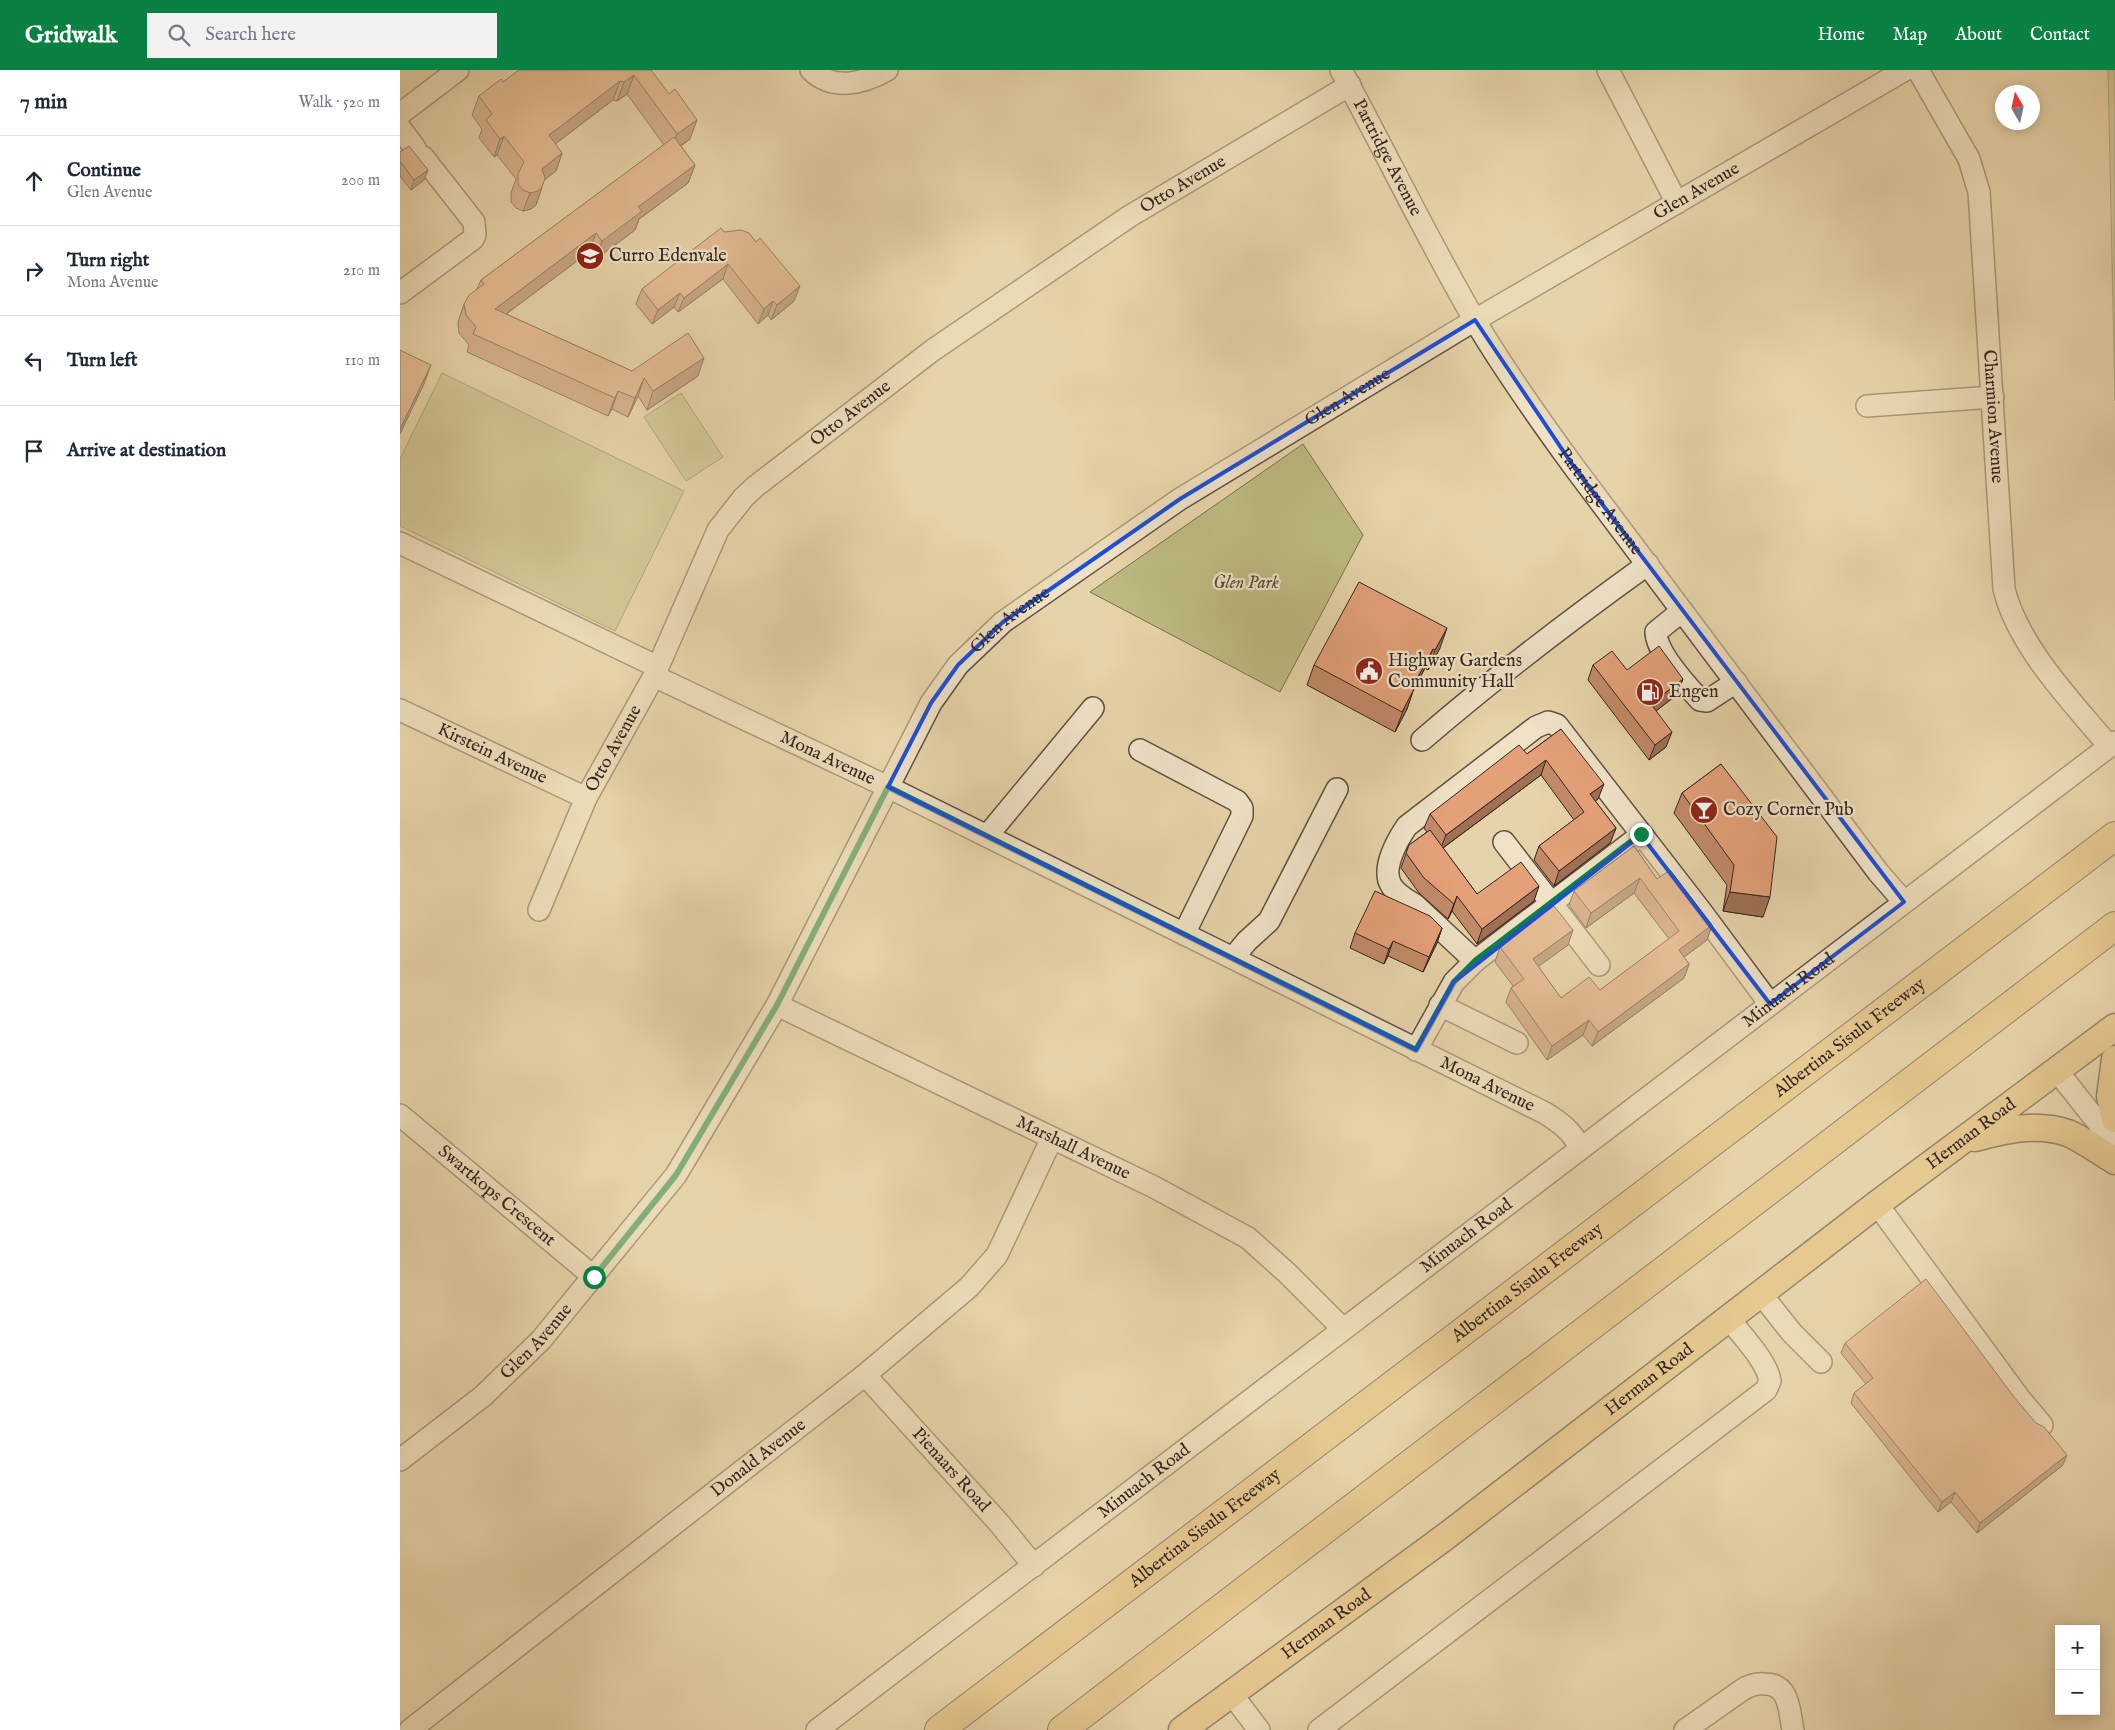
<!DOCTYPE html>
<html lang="en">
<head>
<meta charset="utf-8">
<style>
  :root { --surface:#fff; --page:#f2f2f3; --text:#1f2937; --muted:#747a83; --line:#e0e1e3; --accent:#0b8043 }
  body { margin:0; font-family:"IM FELL English",serif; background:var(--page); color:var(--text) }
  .controls { position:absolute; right:15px; bottom:15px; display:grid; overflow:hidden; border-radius:0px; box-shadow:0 2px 12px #0003 }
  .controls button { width:45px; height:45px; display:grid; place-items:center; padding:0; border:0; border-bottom:1px solid var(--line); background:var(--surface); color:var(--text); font:25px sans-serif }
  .compass { position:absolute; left:1595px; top:15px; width:45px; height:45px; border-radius:50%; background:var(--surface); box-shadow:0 2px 12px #0003; rotate:351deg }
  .stop { position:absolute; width:15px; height:15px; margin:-11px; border:4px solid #0b8043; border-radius:50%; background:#fff }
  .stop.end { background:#0b8043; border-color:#fff; box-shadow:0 1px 5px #0008 }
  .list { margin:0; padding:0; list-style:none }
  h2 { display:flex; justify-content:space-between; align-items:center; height:65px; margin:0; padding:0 20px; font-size:21px }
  h2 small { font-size:16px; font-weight:400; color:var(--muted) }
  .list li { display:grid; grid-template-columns:32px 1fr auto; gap:15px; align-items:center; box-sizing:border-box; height:90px; padding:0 20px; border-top:1px solid var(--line) }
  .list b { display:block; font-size:19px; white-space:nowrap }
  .list p { margin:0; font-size:16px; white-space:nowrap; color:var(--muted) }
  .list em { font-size:16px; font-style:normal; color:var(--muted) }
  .icon { flex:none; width:28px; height:28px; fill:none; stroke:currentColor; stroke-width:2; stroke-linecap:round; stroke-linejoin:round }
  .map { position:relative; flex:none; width:1715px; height:1660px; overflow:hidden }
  header { display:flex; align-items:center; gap:30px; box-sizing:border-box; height:70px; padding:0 25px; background:var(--accent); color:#fff }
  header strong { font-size:24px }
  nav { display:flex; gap:28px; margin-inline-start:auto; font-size:18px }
  .search { width:350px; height:45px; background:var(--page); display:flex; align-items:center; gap:12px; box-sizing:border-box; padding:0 18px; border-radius:0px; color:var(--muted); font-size:19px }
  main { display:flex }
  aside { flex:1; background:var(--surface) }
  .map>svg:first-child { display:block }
</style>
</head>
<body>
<header>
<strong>Gridwalk</strong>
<div class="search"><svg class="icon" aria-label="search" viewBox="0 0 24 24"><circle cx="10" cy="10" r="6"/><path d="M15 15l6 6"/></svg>Search here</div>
<nav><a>Home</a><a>Map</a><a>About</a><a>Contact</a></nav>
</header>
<main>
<aside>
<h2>7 min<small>Walk · 520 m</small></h2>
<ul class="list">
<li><svg class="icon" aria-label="ahead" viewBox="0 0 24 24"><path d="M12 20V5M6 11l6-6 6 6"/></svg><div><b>Continue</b><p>Glen Avenue</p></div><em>200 m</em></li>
<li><svg class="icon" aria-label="right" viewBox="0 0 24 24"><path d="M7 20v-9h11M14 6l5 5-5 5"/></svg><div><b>Turn right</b><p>Mona Avenue</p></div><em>210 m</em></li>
<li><svg class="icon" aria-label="left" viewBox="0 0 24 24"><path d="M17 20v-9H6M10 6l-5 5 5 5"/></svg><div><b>Turn left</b></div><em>110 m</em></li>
<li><svg class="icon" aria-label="arrive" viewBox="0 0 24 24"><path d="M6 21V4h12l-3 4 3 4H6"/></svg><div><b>Arrive at destination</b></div></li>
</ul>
</aside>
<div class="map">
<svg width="1715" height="1660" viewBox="0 0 1715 1660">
  <rect width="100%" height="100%" fill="#e7d3a9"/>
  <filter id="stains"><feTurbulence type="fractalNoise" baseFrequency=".004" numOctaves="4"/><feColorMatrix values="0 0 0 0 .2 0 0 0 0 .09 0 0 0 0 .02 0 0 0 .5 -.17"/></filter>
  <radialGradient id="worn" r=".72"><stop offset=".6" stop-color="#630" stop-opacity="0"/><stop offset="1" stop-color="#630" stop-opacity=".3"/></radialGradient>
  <!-- green -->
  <path fill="#bdba82" stroke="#787051" d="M1708,0H1715V331Z
    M42,303L284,421L215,561L0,456V389Z
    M281,323L323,387L286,411L244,347Z
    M903,374L963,465L880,622L690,522Z"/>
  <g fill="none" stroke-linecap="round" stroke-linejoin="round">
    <defs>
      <g id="minor">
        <path d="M411,0C433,21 463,14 487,0"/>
        <path id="s1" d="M941,0C986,83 1027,168 1074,249C1104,300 1139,349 1174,397L1478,802L1504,832"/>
        <path d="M1208,0L1277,133"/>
        <path id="s2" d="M1518,0L1569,89L1579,122L1604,519C1618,576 1671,631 1709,676"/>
        <path d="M0,44L58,0"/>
        <path d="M0,58L15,78"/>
        <path d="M0,223L73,169L75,165L74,152L23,87"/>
        <path d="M1467,336L1593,327"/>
        <path d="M0,473L258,597"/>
        <path d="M1282,541L1256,562C1256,582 1287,616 1300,630L1307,631L1336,612"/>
        <path id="s3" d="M254,606L488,717L1145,1043C1161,1053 1172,1061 1180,1078"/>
        <path id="s4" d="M0,640L186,728"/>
        <path d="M1022,670C1094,608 1170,550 1248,494"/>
        <path d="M740,680L837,731L842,738V746L784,864"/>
        <path d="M587,766L693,638"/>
        <path d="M1104,772L1199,895"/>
        <path id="s5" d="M139,840L186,728L254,606L318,460L344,427L356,416L533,280L730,146L950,15"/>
        <path d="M833,888L847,871L869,851L937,719"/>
        <path d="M1075,891L1015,835C1007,830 996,824 991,815C981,798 998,769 1007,756L1136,657L1148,652L1157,655L1301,841L1370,934"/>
        <path id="s6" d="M377,935L754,1117L848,1168L887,1203L943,1259"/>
        <path d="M1040,935L1117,973"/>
        <path d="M1016,980L1054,912L1075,891L1241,765"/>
        <path d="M1657,1001L1715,1074"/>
        <path id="s7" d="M0,1045L194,1207"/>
        <path d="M1477,1134L1620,1329L1642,1355"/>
        <path d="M1361,1224L1392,1263L1421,1292"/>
        <path id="s8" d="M465,1305L599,1453L634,1496"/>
        <path id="s9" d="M0,1390L83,1326L141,1270L276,1105L377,935L531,633L558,595L603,552L780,429L1075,250L1505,0"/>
        <path d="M831,1623L859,1660"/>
        <path id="s10" d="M10,1660L465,1305L569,1217L597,1185L652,1068"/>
        <path id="s11" d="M417,1660L1715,672"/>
        <path d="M919,1660L1366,1320L1370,1311C1367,1291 1342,1266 1330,1250"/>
        <path d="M1285,1660L1342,1620C1350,1615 1356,1613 1365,1614C1390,1614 1389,1641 1393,1660"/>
      </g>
      <g id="major">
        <path d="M1715,989L1710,1027L1715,1049"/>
        <path d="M1575,1068C1606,1060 1637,1052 1668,1063C1684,1070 1700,1082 1715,1091"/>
        <path id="s12" d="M782,1660L1045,1467L1477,1134L1715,957"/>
      </g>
      <g id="highway">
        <path id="s13" d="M539,1660L1715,766"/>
        <path d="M662,1660L1715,856"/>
      </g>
    </defs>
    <!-- minor casing -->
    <use href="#minor" stroke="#605142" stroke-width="24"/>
    <!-- major casing -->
    <use href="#major" stroke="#332620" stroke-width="29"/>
    <!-- highway casing -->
    <use href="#highway" stroke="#332620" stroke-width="30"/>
    <!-- minor -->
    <use href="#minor" stroke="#efe2c7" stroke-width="21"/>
    <!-- major -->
    <use href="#major" stroke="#e4ba74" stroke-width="26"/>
    <!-- highway -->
    <use href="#highway" stroke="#e4ba74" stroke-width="28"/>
  </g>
  <!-- wall -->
  <path fill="#c38a68" stroke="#332620" d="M235,0L290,69L281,76L295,95L288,113L239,149L235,160L196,189L189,182L106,244L232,301L298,306L247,340L238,326L228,347L212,339L208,346L67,282L69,275L59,263L58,252L64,234L77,219L81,210L264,75L227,24L217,31L213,30L155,74L162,83L156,101L144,110L136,135L131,139L123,141L116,138L111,132V123L116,109L97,85L94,87L79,68L82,59L72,45L79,26L103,12Z
    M0,82L28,100L24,110L11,120L0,106Z
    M324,162L394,231L371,250L368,245L358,254L323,209L278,242L274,237L252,254L236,234L242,219Z
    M1040,578L1028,600L1025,598L1013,621L1007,639L995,662L907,615L914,595Z
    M1193,595L1278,624L1256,641L1266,677L1249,690L1188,610Z
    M1161,659L1198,729L1195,731L1216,758L1210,773L1154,816L1134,790L1139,776L1174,750L1141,705L1043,778L1077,824L1134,831L1077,874L1052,841L1048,849L1019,823L1001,798L1009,775L1027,762L1024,758L1030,744L1127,684Z
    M1321,694L1363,847L1323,841L1327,815L1274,743L1282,723Z
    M1234,776L1257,809L1312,855L1307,870L1284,887L1289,894L1284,908L1192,976L1183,965L1147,990L1106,932L1111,918L1113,916L1095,892L1100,877L1168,875L1138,896L1161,928L1200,920L1269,869L1234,823L1186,858L1169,835L1174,821Z
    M1042,858L1037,873L1023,902L988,886L984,894L950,878L955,863Z
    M1445,1273L1663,1395L1577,1463L1551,1432L1538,1442L1451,1333L1454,1323L1466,1314L1441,1283Z"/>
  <!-- shaded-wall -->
  <path fill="#9f7055" stroke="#332620" d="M234,5L227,24L217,31L224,12Z
    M220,11L213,30L142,84L149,65Z
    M297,50L290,69L270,83L277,64Z
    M104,66L97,85L94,87L100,69Z
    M162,83L156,101L135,117L142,99Z
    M295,95L288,113L239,149L235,160L196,189L202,171L238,137Z
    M28,100L24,110L11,120L14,110Z
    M142,117L136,135L131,139L123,141L130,123Z
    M196,163L189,182L89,257L95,239Z
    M328,194L323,209L278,242L284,228Z
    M400,216L394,231L371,250L377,235Z
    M280,223L274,237L252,254L258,240Z
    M373,231L368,245L358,254L364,239Z
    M304,288L298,306L247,340L253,321Z
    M31,295L24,314L0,364V359Z
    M244,308L238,326L228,347L235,328Z
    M218,321L212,339L208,346L215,328Z
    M1047,558L1040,578L1028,600L1035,580Z
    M1033,579L1025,598L1013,621L1007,639L995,662L1012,618Z
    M1283,609L1278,624L1245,649L1251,634Z
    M1272,662L1266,677L1249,690L1255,675Z
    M1146,690L1141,705L1040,780L1046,765Z
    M1204,714L1198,729L1184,739L1190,724Z
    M1216,758L1210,773L1154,816L1159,801Z
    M1240,808L1234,823L1186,858L1191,843Z
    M1139,816L1134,831L1077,874L1082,859Z
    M1330,822L1370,827L1363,847L1323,841Z
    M1057,826L1052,841L1048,849L1054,834Z
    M1312,855L1307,870L1273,895L1279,880Z
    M1042,858L1037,873L1023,902L1029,887Z
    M1173,860L1168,875L1128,904L1133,889Z
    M993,871L988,886L984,894L989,879Z
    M1289,894L1284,908L1192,976L1198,962Z
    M1189,950L1183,965L1147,990L1152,976Z
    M1667,1385L1663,1395L1577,1463L1580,1453Z
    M1555,1422L1551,1432L1538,1442L1542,1432Z"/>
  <!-- building -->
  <path fill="#e3a079" stroke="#332620" d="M119,0H251L269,24L275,19L297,50L277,64L234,5L224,12L220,11L149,65L162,83L142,99L145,108L142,117L138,121L130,123L123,120L118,114V104L124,92L104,66L100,69L86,50L92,44L79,26L101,9L103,12Z
    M274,67L295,95L238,137L242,141L202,171L196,163L95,239L232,301L288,263L304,288L253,321L244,308L235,328L218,321L215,328L73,264L76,257L66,245L64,234L69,225L84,214L81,210Z
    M9,76L28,100L14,110L0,91V82Z
    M321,158L324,162L341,160L349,163L356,172L360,168L400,216L377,235L373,231L364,239L328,194L284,228L280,223L258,240L242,219Z
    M0,280L31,295L0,359Z
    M959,512L1047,558L1035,580L1033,579L1012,618L1014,619L1002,642L914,595Z
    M1259,576L1283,609L1251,634L1272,662L1255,675L1193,595L1212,581L1227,600Z
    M1161,659L1204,714L1190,724L1216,758L1159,801L1139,776L1184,742L1146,690L1046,765L1030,744L1119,675L1127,684Z
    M1321,694L1377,767L1370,827L1330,822L1334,795L1282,723Z
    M1030,760L1077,824L1121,792L1139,816L1082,859L1057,826L1054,834L1024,808L1006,783L1009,775Z
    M1234,776L1257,809L1270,800L1312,855L1279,880L1289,894L1198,962L1189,950L1152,976L1111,918L1124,909L1100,877L1154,836L1173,860L1133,889L1161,928L1189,907L1200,920L1279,861L1240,808L1191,843L1174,821Z
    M975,821L1030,846L1042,858L1029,887L993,871L989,879L955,863Z
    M1526,1209L1614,1327L1636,1353L1644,1357L1667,1385L1580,1453L1555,1422L1542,1432L1454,1323L1473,1308L1445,1273Z"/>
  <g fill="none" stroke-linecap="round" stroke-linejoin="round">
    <!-- route -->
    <path stroke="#0b8043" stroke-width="6" d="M194,1207L276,1105L377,935L488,717L1016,980L1054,912L1075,891L1241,764"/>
  </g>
  <!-- marked area -->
  <path d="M0 0H1715V1660H0ZM1075,250L1174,397L1504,832L1370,934L1241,765L1054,912L1016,980L488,717L531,633L558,595L603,552L780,429Z" fill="#e7d3a9" fill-opacity=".55" fill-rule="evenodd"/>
  <path fill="none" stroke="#1d4ed8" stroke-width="4" stroke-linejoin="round" d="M1075,250L1174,397L1504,832L1370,934L1241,765L1054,912L1016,980L488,717L531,633L558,595L603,552L780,429Z"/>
  <!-- icons -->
  <defs>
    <symbol id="school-disc" viewBox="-11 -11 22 22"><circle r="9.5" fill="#8f2418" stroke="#efe2c7"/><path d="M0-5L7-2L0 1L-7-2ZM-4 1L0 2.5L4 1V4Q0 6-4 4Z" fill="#fff"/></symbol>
    <symbol id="civic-disc" viewBox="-11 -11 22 22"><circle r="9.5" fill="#8f2418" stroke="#efe2c7"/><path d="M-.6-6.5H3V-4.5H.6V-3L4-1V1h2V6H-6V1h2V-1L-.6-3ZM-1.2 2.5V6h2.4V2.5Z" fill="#fff"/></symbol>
    <symbol id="fuel-disc" viewBox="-11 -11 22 22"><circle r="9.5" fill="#8f2418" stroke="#efe2c7"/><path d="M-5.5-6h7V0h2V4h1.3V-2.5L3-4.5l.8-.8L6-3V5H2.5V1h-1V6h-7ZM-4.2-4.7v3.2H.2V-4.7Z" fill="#fff"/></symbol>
    <symbol id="bar-disc" viewBox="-11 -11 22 22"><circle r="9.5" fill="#8f2418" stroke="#efe2c7"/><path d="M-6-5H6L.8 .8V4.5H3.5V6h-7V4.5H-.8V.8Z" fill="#fff"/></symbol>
  </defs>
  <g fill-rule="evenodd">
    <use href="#school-disc" x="174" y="170" width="32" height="32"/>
    <use href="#civic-disc" x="953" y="585" width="32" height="32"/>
    <use href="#fuel-disc" x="1234" y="606" width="32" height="32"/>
    <use href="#bar-disc" x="1288" y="724" width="32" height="32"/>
  </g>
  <g text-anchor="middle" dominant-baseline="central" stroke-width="4.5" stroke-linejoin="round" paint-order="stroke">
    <!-- street labels -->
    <g font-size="18" fill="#332620" stroke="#efe2c7">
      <text stroke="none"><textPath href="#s1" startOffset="99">Partridge Avenue</textPath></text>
      <text stroke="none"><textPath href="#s5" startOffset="1002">Otto Avenue</textPath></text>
      <text stroke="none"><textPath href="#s9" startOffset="1861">Glen Avenue</textPath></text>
      <text stroke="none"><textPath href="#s9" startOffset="1456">Glen Avenue</textPath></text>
      <text stroke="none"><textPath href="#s5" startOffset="598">Otto Avenue</textPath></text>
      <text stroke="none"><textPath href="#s2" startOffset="362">Charmion Avenue</textPath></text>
      <text stroke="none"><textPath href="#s1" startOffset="504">Partridge Avenue</textPath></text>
      <text stroke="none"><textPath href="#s9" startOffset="1051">Glen Avenue</textPath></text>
      <text stroke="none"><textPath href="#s5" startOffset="178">Otto Avenue</textPath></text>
      <text stroke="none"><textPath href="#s4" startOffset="102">Kirstein Avenue</textPath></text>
      <text stroke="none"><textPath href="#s3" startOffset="192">Mona Avenue</textPath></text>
      <text stroke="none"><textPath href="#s11" startOffset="1221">Minuach Road</textPath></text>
      <text stroke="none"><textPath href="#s13" startOffset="1144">Albertina Sisulu Freeway</textPath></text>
      <text stroke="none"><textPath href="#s3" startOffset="928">Mona Avenue</textPath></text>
      <text stroke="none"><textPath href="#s12" startOffset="989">Herman Road</textPath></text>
      <text stroke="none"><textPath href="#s6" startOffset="329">Marshall Avenue</textPath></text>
      <text stroke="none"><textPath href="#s7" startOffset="126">Swartkops Crescent</textPath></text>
      <text stroke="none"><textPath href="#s11" startOffset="816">Minuach Road</textPath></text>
      <text stroke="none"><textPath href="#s13" startOffset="739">Albertina Sisulu Freeway</textPath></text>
      <text stroke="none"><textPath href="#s9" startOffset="181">Glen Avenue</textPath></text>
      <text stroke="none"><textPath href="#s12" startOffset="584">Herman Road</textPath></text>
      <text stroke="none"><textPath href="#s10" startOffset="442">Donald Avenue</textPath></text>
      <text stroke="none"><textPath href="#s8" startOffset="128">Pienaars Road</textPath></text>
      <text stroke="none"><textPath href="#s11" startOffset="411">Minuach Road</textPath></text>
      <text stroke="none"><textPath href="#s13" startOffset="334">Albertina Sisulu Freeway</textPath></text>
      <text stroke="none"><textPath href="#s12" startOffset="179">Herman Road</textPath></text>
    </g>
    <!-- poi labels -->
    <g font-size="18" fill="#332620" stroke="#efe2c7" text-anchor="start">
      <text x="209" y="186">Curro Edenvale</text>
      <text x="988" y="591">Highway Gardens<tspan x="988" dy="21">Community Hall</tspan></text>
      <text x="1269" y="622">Engen</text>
      <text x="1323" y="740">Cozy Corner Pub</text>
    </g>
    <!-- park labels -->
    <g font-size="18" font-style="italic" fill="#564b38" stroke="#efe2c7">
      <text x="846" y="513">Glen Park</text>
    </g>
  </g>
  <rect width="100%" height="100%" filter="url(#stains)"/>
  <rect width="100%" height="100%" fill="url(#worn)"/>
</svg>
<div class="controls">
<button>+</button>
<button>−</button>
</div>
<svg class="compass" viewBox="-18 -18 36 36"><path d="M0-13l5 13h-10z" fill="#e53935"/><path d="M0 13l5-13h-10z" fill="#747a83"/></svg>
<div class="stop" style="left:194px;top:1207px"></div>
<div class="stop end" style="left:1241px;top:764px"></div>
</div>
</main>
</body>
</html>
